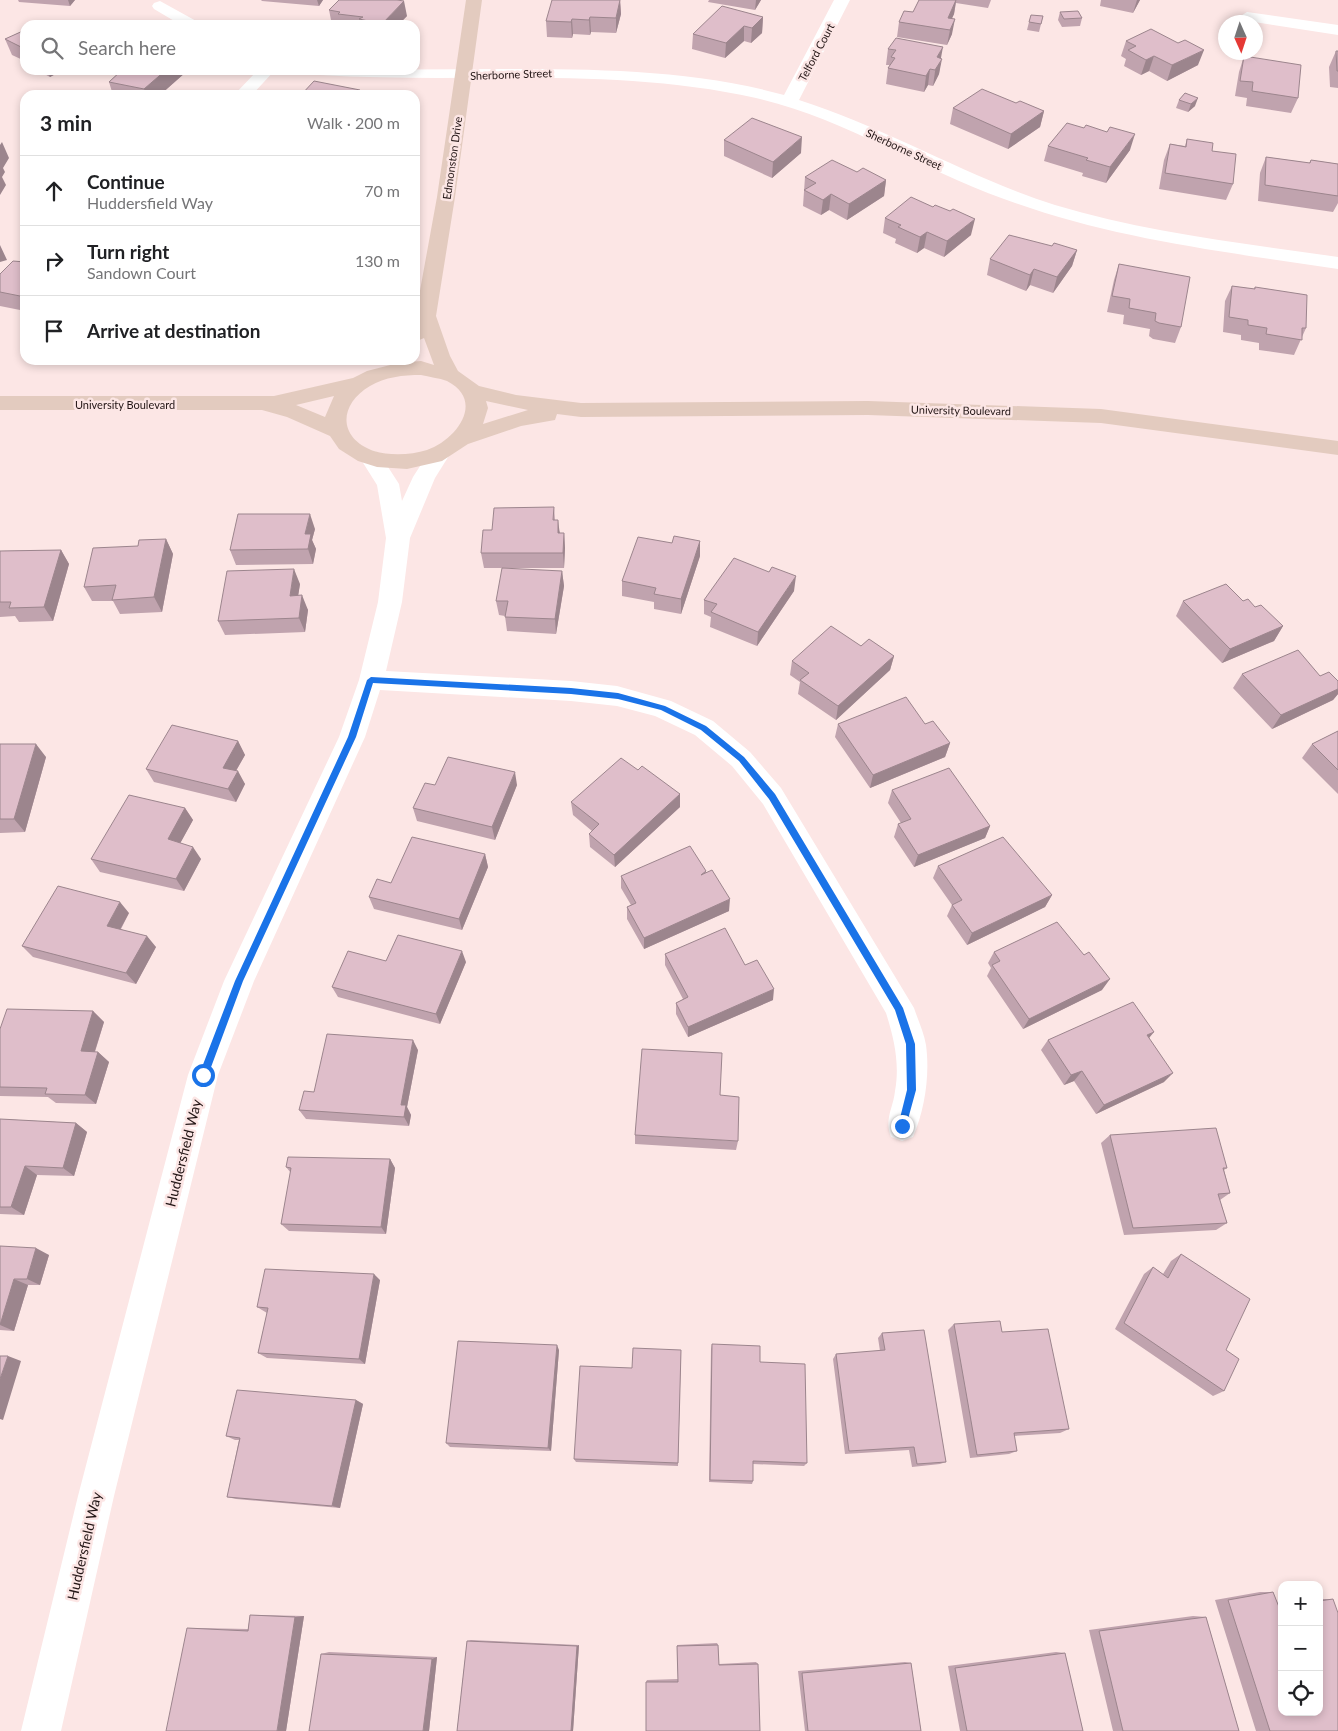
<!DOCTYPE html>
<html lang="en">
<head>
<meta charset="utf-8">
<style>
  :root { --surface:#fff; --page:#f6f6f6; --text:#202124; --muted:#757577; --line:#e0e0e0 }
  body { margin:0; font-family:Lato,sans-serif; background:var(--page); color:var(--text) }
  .controls { position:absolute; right:15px; bottom:15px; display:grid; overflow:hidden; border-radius:10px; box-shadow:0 2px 8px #0003 }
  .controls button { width:45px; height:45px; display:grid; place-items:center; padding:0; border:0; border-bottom:1px solid var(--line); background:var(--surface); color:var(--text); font:25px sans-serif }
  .compass { position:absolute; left:1218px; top:15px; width:45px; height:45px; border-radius:50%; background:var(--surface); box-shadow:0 2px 8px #0003; rotate:177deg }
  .stop { position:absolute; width:15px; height:15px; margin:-11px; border:4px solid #1a73e8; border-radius:50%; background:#fff }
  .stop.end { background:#1a73e8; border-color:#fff; box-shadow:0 1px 5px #0008 }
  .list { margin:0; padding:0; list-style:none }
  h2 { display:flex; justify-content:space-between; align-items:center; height:65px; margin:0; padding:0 20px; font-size:21px }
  h2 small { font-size:16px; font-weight:400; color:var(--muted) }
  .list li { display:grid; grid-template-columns:32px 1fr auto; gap:15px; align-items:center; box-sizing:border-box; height:70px; padding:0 20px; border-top:1px solid var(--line) }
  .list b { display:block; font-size:19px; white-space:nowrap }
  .list p { margin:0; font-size:16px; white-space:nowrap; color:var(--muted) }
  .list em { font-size:16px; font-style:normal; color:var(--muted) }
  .icon { flex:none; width:28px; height:28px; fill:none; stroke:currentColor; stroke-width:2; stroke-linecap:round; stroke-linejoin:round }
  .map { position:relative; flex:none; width:1338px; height:1731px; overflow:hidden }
  .search { position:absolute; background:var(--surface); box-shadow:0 2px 8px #0003; left:20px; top:20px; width:400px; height:55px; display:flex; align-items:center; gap:12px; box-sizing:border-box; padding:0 18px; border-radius:15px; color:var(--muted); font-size:19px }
  .panel { position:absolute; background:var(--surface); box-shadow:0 2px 8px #0003; left:20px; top:90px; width:400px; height:275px; border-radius:15px }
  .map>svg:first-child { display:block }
</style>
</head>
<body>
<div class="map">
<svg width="1338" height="1731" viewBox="0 0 1338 1731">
  <rect width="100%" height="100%" fill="#fce6e5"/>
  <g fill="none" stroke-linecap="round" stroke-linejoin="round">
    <!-- street -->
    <path fill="#fff" fill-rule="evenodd" d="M834,0H850L799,100C887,128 967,177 1055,205C1147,233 1243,243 1338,257V269C1225,252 1111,239 1004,199C919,168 843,118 756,98C613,66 464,84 320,75L314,74L312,70C377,70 440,69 505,69C598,69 694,70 784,95Z
      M160,1L198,22L200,25H181L154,9L152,6L154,3Z
      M1247,12L1338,25V35L1241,20L1239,17Z
      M258,70H275L252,95H234Z
      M439,447L447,449L450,454L435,478L410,538L402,602L386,671L571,681L617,686L671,701L713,721L750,752L781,788L914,1008C918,1020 924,1033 926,1045C930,1075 925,1109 913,1137L902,1141L891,1137C884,1119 893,1109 895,1091C900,1064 894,1038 886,1013L763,804L732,766L695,735L655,716L617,706L571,701L380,690L365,737L254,981L218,1075L114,1496L61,1731H21L78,1496L188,1075L224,981L339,737L359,680L378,602L386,538L377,485L360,458L363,453L371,450L379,453L399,484L402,501L413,477L431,449Z"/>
    <!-- secondary -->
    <path fill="#e3cbbf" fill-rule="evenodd" d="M466,0H482L455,197L436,316L450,356L458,371L479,386L516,395L581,403L868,401L1101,409L1338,441V455L1101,423L868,415L581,417L557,414L555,420L521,426L468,444L442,461L407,469L377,467L358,461L339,449L330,436L287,417L262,410H0V396H274L353,378L367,371L398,363L421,361L434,365L424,338L415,342V318L437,197ZM421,375C429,377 439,378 447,381C486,401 456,440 427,450C411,455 390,456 374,451C338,438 338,405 370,386C385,377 403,375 421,375ZM334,396L325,417L296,405ZM486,401L528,410L483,424L488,408Z"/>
  </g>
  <!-- wall -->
  <path fill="#c0a3ae" d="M18,0H75L70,6L19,2Z
    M261,0H323L319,6L262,1Z
    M620,0L621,14L616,33L591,32L590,35L573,34L572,38L547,37L546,21Z
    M709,0H761L755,10L708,2Z
    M919,0H991L988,8L956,3L954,14L952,18V34L947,45L897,37L899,22L913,12Z
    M1101,0H1140L1133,13L1100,6Z
    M329,10L407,16L398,25H332Z
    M1060,12L1082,18L1080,26L1062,27L1058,20Z
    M1043,16L1039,32L1027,30L1029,22Z
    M763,17L762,33L751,43L744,41L725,58L692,49L693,34Z
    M25,30V61L12,55L5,39Z
    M1126,41L1198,65L1167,81L1149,71L1141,75L1124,66L1126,59L1121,56Z
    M888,49L941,58L939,74L933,86L928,85L924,92L886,84L888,68L890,65H886Z
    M1336,51H1338V88L1330,87L1329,67Z
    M1244,56L1298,98L1291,113L1246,106L1247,98L1235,96L1239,72Z
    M37,70H63L50,77Z
    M122,70H185L186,72L160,95H113L109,82Z
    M1185,93L1195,106L1188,112L1176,108L1179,100Z
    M1016,103L1044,111L1040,127L1008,149L950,124L953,108Z
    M1187,139L1233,184L1226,200L1159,189L1164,160L1170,144L1185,146Z
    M724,140L801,153L772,178L724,156Z
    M1048,146L1130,150L1106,183L1082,176L1083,173L1044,161Z
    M1266,157L1309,163L1311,160L1338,164V203L1333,212L1258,201L1260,173Z
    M857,172L886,180L884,196L847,220L829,210L821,215L803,206L805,177Z
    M885,218L971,235L944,257L924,248L917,253L895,243L896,239L883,233Z
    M1052,246L1077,250L1072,266L1053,293L1030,285L1026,291L987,275L990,259Z
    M25,262V311L0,306V274Z
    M1119,264L1181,327L1175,343L1153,339L1149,336L1150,329L1123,324L1124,315L1107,312L1114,280Z
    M1232,286L1254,289L1255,287L1306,328L1294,355L1259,350V343L1241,340V335L1223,332L1225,301Z
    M554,507L555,520L560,533H564L565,548L564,568H484L481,553L492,530Z
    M315,529L312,540L316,549L313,564L236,565L230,550Z
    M166,539L173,554L162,612L120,614L113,601H92L84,587L138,546Z
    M700,541V556L681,614L654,609V602L622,596V581L672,543Z
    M61,550L69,564L53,621L19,622L15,616L0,617V551Z
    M562,571L564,586L556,634L507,631L505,616L499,615L496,601Z
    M300,584L298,595L308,610L305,632L225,635L218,621Z
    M794,591L757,646L710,627L711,617L704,614V600Z
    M1183,601H1243L1255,607L1283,626L1274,641L1222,663L1176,616Z
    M861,646L894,656L890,670L836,720L798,694L800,682L790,675L792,661Z
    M1242,674L1320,676L1338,681V694L1333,700L1272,729L1233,688Z
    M838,724L950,743L945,757L870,788L835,737Z
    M1338,731V794L1302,758L1312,744Z
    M238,741L245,755L236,771L245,784L236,802L154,782L146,769Z
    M0,744L46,757L25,832L0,833Z
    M638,770L680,794V807L615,867L590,847L589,834L592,831L573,815L571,802Z
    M517,785L495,840L417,821L413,808Z
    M892,790L990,826L985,838L914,867L894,837L898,824L901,823L888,803Z
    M185,808L193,820L180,843L201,859L184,891L100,872L91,859Z
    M485,854L488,867L462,930L374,909L369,897L391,883Z
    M938,866L1052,895L1045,907L967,945L947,916L952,905L933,878Z
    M706,871V873L729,911L644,949L627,919V907L631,905L621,888V876Z
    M129,913L121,929L156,947L136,984L33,957L22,946Z
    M994,952L1102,990L1023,1029L987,976L991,968L988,963Z
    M665,954L773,1000L688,1037L676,1014V1003L683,999L665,965Z
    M466,962L440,1024L338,997L332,987Z
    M93,1011L104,1022L95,1052H98L109,1062L96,1104L56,1103L48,1097L0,1096V1029Z
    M1149,1038L1164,1082L1096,1114L1074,1081L1064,1085L1041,1050L1048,1040Z
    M418,1050L407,1107L411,1115L409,1126L306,1119L299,1110L314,1092Z
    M0,1119L76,1123L87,1132L74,1176L37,1175L24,1215L0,1214Z
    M635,1135L738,1141L736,1150L635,1144Z
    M1110,1135L1227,1168L1224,1170L1230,1193L1220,1200L1227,1223L1216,1230L1124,1235L1101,1143Z
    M390,1159L395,1168L386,1234L289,1231L281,1224L291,1173L286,1167Z
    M0,1246L49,1255L40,1285H28L14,1331L0,1330Z
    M1181,1254L1226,1350L1224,1391L1213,1396L1115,1329L1144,1274L1153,1267L1163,1274L1171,1261Z
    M380,1280L365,1364L267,1358L258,1353L267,1313L257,1307Z
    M954,1324L1002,1332L1069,1429L1060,1433L1014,1436L1017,1451L1009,1454L970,1458L948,1330Z
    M882,1333L946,1462L940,1464L912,1467L909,1450L845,1454L833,1359L836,1354L880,1351L878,1338Z
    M712,1344L760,1362L807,1463L804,1466L753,1464V1481L752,1484L709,1482L711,1349Z
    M559,1350L551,1451L450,1447L446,1443Z
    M681,1350L678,1466L576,1462L574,1459L632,1368Z
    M356,1400L363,1404L340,1508L236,1499L227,1497L239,1440H235L226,1436Z
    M1260,1592H1273L1278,1605L1282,1604V1712H1319V1599H1333L1338,1731H1256L1215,1600Z
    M250,1615H260L304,1616L286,1731L187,1628H198L248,1629Z
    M1193,1616L1206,1617L1239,1731H1113L1089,1630Z
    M471,1640L579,1645L573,1731H457L467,1641Z
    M717,1643L718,1645L719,1664L756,1662L758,1664L760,1731L646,1682L647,1680L678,1679L677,1645Z
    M329,1652L437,1657L429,1731L321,1654Z
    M1056,1652L1065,1653L1083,1731H960L948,1666Z
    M905,1662L911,1663L921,1731H805L798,1671Z"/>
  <!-- shaded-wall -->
  <path fill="#9c858d" d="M68,0H75L70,6Z
    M317,0H323L319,6Z
    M620,0L621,14L616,33V18Z
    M756,0H761L755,10Z
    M956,0L954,14L947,29L948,18Z
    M1137,0H1140L1133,13Z
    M404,1L407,16L398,25H382V24Z
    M590,17L591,32L590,35L589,20Z
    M763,17L762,33L751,43L752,28Z
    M572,19L573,34L572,38L571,22Z
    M955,19L952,34L947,45L950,30Z
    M744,26V41L725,58L726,43Z
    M943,47L940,63L942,59L939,74L933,86L937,57Z
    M1204,50L1198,65L1167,81L1172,65Z
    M1154,56L1149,71L1141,75L1146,60Z
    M930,69L928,85L924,92L926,76Z
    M47,70H63L50,77Z
    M166,70H185L186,72L160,95H146L144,89Z
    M360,90L361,95H355Z
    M1198,98L1195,106L1188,112L1191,104Z
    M1044,111L1040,127L1008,149L1011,134Z
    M1135,134L1130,150L1106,183L1110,167Z
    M802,137L801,153L772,178L773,162Z
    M2,142L9,158L3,168L5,172L2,177L6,185L0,195V145Z
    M886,180L884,196L847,220L849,204Z
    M831,194L829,210L821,215L823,200Z
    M975,219L971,235L944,257L947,241Z
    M927,232L924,248L917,253L920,237Z
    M0,245L7,260L0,262Z
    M1077,250L1072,266L1053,293L1057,277Z
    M1034,269L1030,285L1026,291L1030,275Z
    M310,514L315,529L312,540L316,549L313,564L308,549L305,534Z
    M558,520L560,535L558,533Z
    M564,533L565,548L564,568L563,553Z
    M166,539L173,554L162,612L154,597Z
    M700,541V556L681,614V599Z
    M61,550L69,564L53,621L44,607Z
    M294,569L300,584L296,610L290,596Z
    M562,571L564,586L556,634L555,619Z
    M796,576L794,591L757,646L758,632Z
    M302,595L308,610L305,632L299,618Z
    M1283,626L1274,641L1222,663L1230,649Z
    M894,656L890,670L836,720L838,706Z
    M1338,689V694L1333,700L1272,729L1281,715Z
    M238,741L245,755L230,781L223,768Z
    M950,743L945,757L870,788L873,775Z
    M36,744L46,757L25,832L14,819Z
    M238,771L245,784L236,802L228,789Z
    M515,772L517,785L495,840L492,827Z
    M680,794V807L615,867L614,855Z
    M185,808L193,820L176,851L168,839Z
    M990,826L985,838L914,867L918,855Z
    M193,847L201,859L184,891L176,879Z
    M485,854L488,867L462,930L459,919Z
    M1052,895L1045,907L967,945L972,933Z
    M730,899L729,911L644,949V938Z
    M120,902L129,913L116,937L107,926Z
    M147,936L156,947L136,984L126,973Z
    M462,951L466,962L440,1024L436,1014Z
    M1110,979L1102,990L1023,1029L1029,1019Z
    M774,989L773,1000L688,1037V1027Z
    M93,1011L104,1022L92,1060L81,1051Z
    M1154,1032L1145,1043L1147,1035Z
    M413,1040L418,1050L407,1107L411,1115L409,1126L404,1117L401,1105Z
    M98,1052L109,1062L96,1104L85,1095Z
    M1082,1071L1074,1081L1064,1085L1071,1075Z
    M1173,1073L1164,1082L1096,1114L1104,1105Z
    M76,1123L87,1132L74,1176L63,1168Z
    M390,1159L395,1168L386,1234L381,1227Z
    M25,1166L37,1175L24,1215L11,1207Z
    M36,1248L49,1255L40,1285L27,1279Z
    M374,1274L380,1280L365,1364L359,1359Z
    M14,1279L28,1285L14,1331L0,1325Z
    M557,1345L559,1350L551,1451L548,1448Z
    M8,1356L21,1361L3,1420L0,1419V1379Z
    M356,1400L363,1404L340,1508L332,1506Z
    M304,1616L286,1731H277L295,1617Z
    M579,1645L573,1731H571L577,1646Z
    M437,1657L429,1731H423L432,1659Z"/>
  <!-- building -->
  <path fill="#dfbeca" stroke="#9c858d" d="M339,0H397L404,1L382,24L359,19L363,17L338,14L340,12L329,10Z
    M552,0H620L616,18L590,17L589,20L572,19L571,22L546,21Z
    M919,0H956L948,18L955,19L950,30L899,22L904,11L913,12Z
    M722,6L763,17L752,28L744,26L726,43L693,34Z
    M1078,11L1082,18L1064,19L1060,12Z
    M1031,15L1043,16L1041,24L1029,22Z
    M39,23L46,25H35Z
    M1151,29L1178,43L1185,40L1204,50L1172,65L1154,56L1146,60L1128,50L1136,46L1126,41Z
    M25,30V49L5,39Z
    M896,38L943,47L937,57L942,59L935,70L930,69L926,76L888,68L895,58L891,57L896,50L888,49Z
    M1336,51H1338V71H1337Z
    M1244,56L1301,65L1298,98L1252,91L1253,82L1240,81Z
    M122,70H166L144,89L109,82Z
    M314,81L360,90L355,95H301Z
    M982,89L1016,103L1020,101L1044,111L1011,134L953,108Z
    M1185,93L1198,98L1191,104L1179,100Z
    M752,118L802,137L773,162L724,140Z
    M1067,123L1084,128L1086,125L1107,132L1110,127L1135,134L1110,167L1086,160L1088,158L1048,146Z
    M1187,139L1213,143L1212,151L1236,154L1233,184L1165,173L1170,144L1186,147Z
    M1266,157L1310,163L1311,160L1338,164V196L1265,185Z
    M832,160L857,172L863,168L886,180L849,204L831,194L823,200L804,190L816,183L805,177Z
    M911,197L933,207L935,205L950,211L953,209L975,219L947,241L927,232L920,237L898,227L901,225L885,218Z
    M1009,235L1052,246L1054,243L1077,250L1057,277L1034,269L1030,275L990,259Z
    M13,261L25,262V297L0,292V274Z
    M1119,264L1190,277L1181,327L1159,323L1155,321L1156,313L1129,308L1130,299L1112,296Z
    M1232,286L1255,289V287L1307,295L1306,328H1302V340L1266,334L1267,328L1248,325V320L1229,317Z
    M554,507L553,520H558V533H564L563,553H481L483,530H492L494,508Z
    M238,514H310L305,534H311L308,549L230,550Z
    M674,536L700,541L681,599L654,594L656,588L622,581L638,537L672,543Z
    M166,539L154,597L112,600L116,585L84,587L93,548L138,546L139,540Z
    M61,550L44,607L9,608L11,602H0V551Z
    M734,558L769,572L772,567L796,576L758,632L711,612L717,604L704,600Z
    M502,568L562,571L555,619L505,617L508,601H496Z
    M294,569L290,596L302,595L299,618L218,621L227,571Z
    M1226,584L1243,601L1248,599L1255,607L1261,605L1283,626L1230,649L1183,601Z
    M831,626L861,646L869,639L894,656L838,706L800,680L809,673L792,661Z
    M1298,650L1320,676L1329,672L1338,681V689L1281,715L1242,674Z
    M906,697L925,724L933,721L950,743L873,775L838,724Z
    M172,725L238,741L223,768L238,771L228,789L146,769Z
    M1338,731V770L1312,744Z
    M0,744H36L14,819H0Z
    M448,757L515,772L492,827L413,808L425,783L435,785Z
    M621,758L638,770L642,766L680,794L614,855L589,834L599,824L571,802Z
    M949,768L990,826L918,855L898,824L911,819L892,790Z
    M129,795L185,808L168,839L193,847L176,879L91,859Z
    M412,837L485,854L459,919L369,897L377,879L391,883Z
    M1003,837L1052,895L972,933L952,905L962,900L938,866Z
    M690,846L706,871L701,875L712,870L730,899L644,938L627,907L636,903L621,876Z
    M58,886L120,902L107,926L147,936L126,973L22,946Z
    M1057,922L1084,955L1089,952L1110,979L1029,1019L992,965L1000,961L994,952Z
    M725,928L745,965L757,960L774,989L688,1027L676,1003L688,997L665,954Z
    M398,935L462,951L436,1014L332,987L348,951L386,961Z
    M1133,1002L1154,1032L1147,1035L1173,1073L1104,1105L1082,1071L1071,1075L1048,1040Z
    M7,1009L93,1011L81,1051L98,1052L85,1095L45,1094L47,1088L0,1087V1029Z
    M327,1034L413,1040L401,1105H406L404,1117L299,1110L304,1091L314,1092Z
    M642,1049L722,1053L720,1095L739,1097L738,1141L635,1135Z
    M0,1119L76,1123L63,1168L25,1166L11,1207H0Z
    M1216,1128L1227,1168H1223L1230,1193L1218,1194L1227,1223L1133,1228L1110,1135Z
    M288,1157L390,1159L381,1227L281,1224L291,1168L286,1167Z
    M0,1246L36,1248L27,1279H14L0,1325Z
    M1181,1254L1250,1299L1226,1350L1239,1359L1224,1391L1124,1323L1153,1267L1168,1278Z
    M265,1269L374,1274L359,1359L258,1353L268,1308L257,1307Z
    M1000,1321L1002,1332L1048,1329L1069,1429L1014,1433L1017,1451L977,1455L954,1324Z
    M924,1330L946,1462L917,1464L914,1447L849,1451L836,1354L885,1350L882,1333Z
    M458,1341L557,1345L548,1448L446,1443Z
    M712,1344L760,1346V1362L805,1364L807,1463L753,1461V1481L710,1480Z
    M633,1348L681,1350L678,1463L574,1459L580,1366L632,1368Z
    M0,1356H8L0,1379Z
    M237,1390L356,1400L332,1506L227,1497L240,1438L226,1436Z
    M1273,1592L1279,1607H1282V1712H1319V1601L1333,1599L1338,1613V1731H1270L1228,1600Z
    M250,1615L295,1617L277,1731H166L187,1628L248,1631Z
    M1206,1617L1239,1731H1123L1099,1631Z
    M467,1641L577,1646L571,1731H457Z
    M718,1645L719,1665L758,1664L760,1731H646V1682H678L677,1646Z
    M1065,1653L1083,1731H967L955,1668Z
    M321,1654L432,1659L423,1731H309Z
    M911,1663L921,1731H808L802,1673Z"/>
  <!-- route -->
  <path fill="#1a73e8" d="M371,677L571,688L618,693L665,706L706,726L744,757L775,794L903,1008L915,1044L916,1090L905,1130L902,1131L898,1126L907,1090L906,1044L895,1010L769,799L739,761L701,730L661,710L618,699L571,694L373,683L356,737L243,981L207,1078H200L199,1075L235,981L348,737L367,680Z"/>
  <g text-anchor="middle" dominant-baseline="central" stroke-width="5" stroke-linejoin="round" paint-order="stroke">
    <!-- far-street labels -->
    <g font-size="11" fill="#221515" stroke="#fce6e5">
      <text transform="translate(816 52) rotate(-62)">Telford Court</text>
      <text transform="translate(511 74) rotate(-2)">Sherborne Street</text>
      <text transform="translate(904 149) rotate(25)">Sherborne Street</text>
      <text transform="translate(452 158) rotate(-82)">Edmonston Drive</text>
      <text x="125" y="404">University Boulevard</text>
      <text transform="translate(961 410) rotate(1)">University Boulevard</text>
    </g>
    <!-- street labels -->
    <g font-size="14" fill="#221515" stroke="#fce6e5">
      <text transform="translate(183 1153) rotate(-76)">Huddersfield Way</text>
      <text transform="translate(84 1546) rotate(-77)">Huddersfield Way</text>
    </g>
  </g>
</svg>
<div class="controls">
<button>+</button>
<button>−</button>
<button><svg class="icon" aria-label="locate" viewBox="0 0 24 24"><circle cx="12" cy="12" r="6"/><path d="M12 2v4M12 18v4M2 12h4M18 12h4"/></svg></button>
</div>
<svg class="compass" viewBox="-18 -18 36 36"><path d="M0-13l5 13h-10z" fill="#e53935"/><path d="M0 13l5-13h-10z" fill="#757577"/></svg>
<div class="stop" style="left:203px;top:1075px"></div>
<div class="stop end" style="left:902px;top:1126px"></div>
<div class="search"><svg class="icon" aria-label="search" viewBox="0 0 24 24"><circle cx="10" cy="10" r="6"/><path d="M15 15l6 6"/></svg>Search here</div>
<section class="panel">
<h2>3 min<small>Walk · 200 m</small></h2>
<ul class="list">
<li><svg class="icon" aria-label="ahead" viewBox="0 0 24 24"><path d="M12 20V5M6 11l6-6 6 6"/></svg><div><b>Continue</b><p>Huddersfield Way</p></div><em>70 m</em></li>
<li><svg class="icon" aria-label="right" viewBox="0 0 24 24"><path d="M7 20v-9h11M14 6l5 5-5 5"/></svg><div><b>Turn right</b><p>Sandown Court</p></div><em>130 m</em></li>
<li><svg class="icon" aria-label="arrive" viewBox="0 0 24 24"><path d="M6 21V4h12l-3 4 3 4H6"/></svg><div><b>Arrive at destination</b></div></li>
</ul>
</section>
</div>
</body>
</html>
